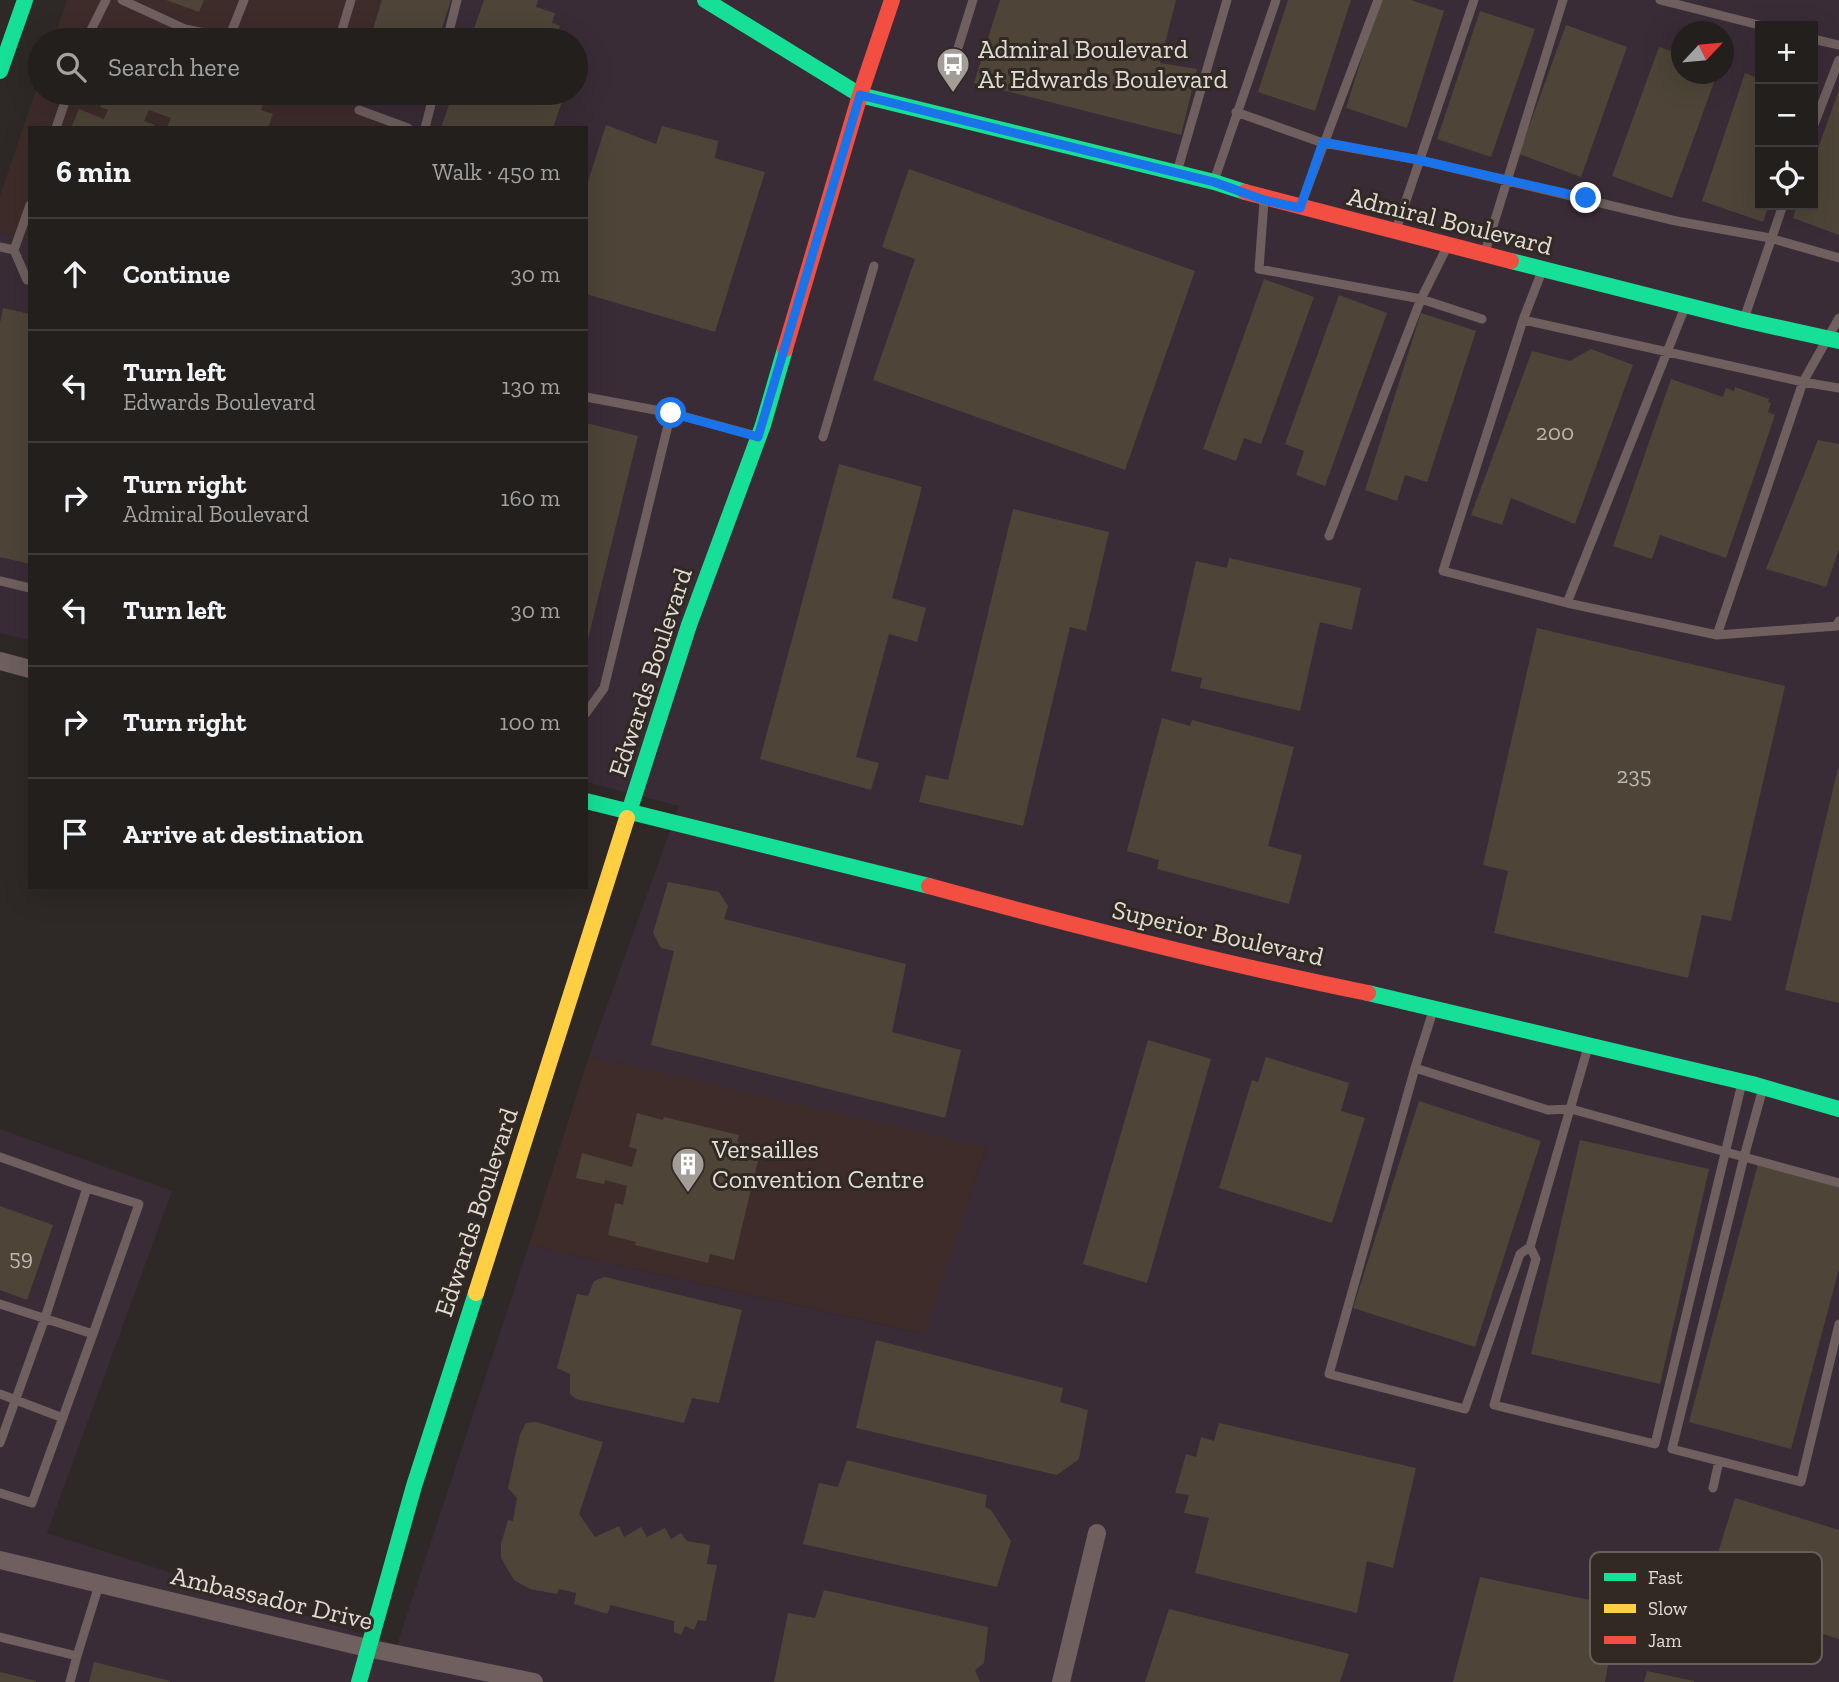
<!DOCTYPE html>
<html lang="en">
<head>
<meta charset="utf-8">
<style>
  :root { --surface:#221f1c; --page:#2a2725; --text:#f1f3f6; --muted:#a2a2a3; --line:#3f3d3b }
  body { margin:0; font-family:"Zilla Slab",serif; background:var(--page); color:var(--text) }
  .controls { position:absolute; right:21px; top:21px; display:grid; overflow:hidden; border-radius:0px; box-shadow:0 7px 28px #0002 }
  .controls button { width:63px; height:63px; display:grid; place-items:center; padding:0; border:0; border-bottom:2px solid var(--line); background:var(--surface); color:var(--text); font:35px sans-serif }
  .compass { position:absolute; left:1671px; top:21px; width:63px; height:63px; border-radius:50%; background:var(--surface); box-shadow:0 7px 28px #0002; rotate:64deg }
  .stop { position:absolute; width:21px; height:21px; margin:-16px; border:5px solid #1a73e8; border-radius:50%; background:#fff }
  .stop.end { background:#1a73e8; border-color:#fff; box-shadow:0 2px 7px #0008 }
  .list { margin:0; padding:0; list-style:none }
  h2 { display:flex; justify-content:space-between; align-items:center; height:91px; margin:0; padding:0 28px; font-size:30px }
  h2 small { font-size:23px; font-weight:400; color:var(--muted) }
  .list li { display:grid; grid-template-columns:46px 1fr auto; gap:21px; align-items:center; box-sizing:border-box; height:112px; padding:0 28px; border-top:2px solid var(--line) }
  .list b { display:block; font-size:26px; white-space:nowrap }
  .list p { margin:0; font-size:23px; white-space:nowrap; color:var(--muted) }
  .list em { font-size:23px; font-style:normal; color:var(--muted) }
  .icon { flex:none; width:38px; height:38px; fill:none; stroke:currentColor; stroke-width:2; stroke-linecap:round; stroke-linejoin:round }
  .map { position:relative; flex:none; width:1839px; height:1682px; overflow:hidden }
  .search { position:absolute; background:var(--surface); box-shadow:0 7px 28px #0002; left:28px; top:28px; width:560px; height:77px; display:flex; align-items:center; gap:18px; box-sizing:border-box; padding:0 24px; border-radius:38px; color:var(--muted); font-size:26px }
  .panel { position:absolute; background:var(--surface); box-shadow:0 7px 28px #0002; left:28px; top:126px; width:560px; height:763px; border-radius:0px }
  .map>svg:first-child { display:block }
</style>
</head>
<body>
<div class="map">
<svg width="1839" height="1682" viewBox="0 0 1839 1682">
  <rect width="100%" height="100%" fill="#2e2926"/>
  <!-- commercial -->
  <path fill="#3e2c2a" d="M67,0H379L370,40H53Z
    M40,78V93H357L354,108L402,128H30V240L0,232V196Z
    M589,1056L987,1146L925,1334L529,1245Z"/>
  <!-- industrial -->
  <path fill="#3a2c36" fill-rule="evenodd" d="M379,0H1839V1682H0V1129L172,1191L47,1533L397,1645L529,1245L924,1334L987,1147L589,1056L679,806L586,782V128H402L354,108L357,93H576V40H370ZM1760,26H1813V205H1760ZM1682,32H1724V74H1682Z
    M0,232L30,240V640L0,633Z"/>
  <!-- building -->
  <path fill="#4e4538" d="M166,0H204L199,12Z
    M382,0H451L438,40H399L372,32Z
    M484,0H538L536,7L555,13L552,23L560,26L555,40H470Z
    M1000,0H1176L1160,63L1197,69L1181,135L974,83Z
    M1288,0H1351L1315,111L1258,92Z
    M1380,0H1411L1444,11L1407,128L1346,108Z
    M1480,11L1535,29L1491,157L1437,139Z
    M1566,25L1627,47L1581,177L1519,154Z
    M1659,47L1682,55V74H1717L1672,198L1612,176Z
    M1745,73L1760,79V205H1769L1763,222L1702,201Z
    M1839,90V235L1793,218L1797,205H1813V162Z
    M106,93H251L265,99L261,110L273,114L268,128H167L171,118L149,110L144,121L155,125L154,128H71L79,109L104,119L108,110L100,107Z
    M453,93H565L553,128H441Z
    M606,125L656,144L662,126L718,141L715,158L765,172L715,332L586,294V188Z
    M909,169L1195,271L1125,470L873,380L915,259L882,247Z
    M1264,279L1314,297L1261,444L1244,438L1236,461L1203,449Z
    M1339,295L1387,313L1325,486L1296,475L1304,451L1285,444Z
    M3,308L30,314V564L0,557V323Z
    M1421,313L1476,331L1427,482L1405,475L1397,501L1365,490Z
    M1591,349L1633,365L1575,524L1511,498L1502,525L1471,515L1532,351L1570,361Z
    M1671,379L1723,397L1726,388L1734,391L1735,387L1769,399L1768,402L1771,403L1768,412L1775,415L1726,558L1660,535L1652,559L1613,546Z
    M586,423L638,436L587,643H586Z
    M1818,440L1839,444V549L1826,587L1766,569Z
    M839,464L922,487L892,598L926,608L917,642L889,634L856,757L879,763L871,790L760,759Z
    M1013,509L1109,532L1086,631L1070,627L1023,826L919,802L926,775L948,780Z
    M1229,558L1361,588L1352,630L1320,622L1300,711L1200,688L1202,678L1171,671L1196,561L1227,568Z
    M1537,628L1785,686L1731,921L1702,915L1688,978L1494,933L1508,871L1483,865Z
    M1162,718L1190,726L1192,720L1294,747L1268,846L1302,855L1289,904L1157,869L1159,860L1127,851Z
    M1838,768L1839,769V1003L1785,990Z
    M668,882L719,892L728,906L724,919L906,964L892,1032L961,1050L945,1118L651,1045L674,951L661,948L653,933Z
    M1148,1040L1211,1059L1147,1283L1083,1264Z
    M1266,1057L1349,1083L1341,1111L1365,1118L1332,1223L1219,1188L1252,1080L1258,1082Z
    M1419,1101L1541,1141L1475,1347L1353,1308Z
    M637,1113L663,1120L664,1117L739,1135L737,1142L761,1148L734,1260L710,1254L708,1263L635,1245L636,1242L608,1235L615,1203L623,1205L627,1186L605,1180L604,1184L576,1178L582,1153L632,1167L637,1149L629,1147Z
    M1580,1140L1709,1169L1660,1384L1531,1354Z
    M1758,1164L1839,1186V1269L1791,1449L1689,1422Z
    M0,1206L53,1225L27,1300L0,1290Z
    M605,1277L742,1310L719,1403L692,1398L684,1423L576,1399L570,1394V1374L557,1368L577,1294L588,1296L594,1281Z
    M876,1340L1063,1388L1060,1402L1088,1410L1079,1459L1057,1475L856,1428Z
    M536,1422L603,1442L579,1514L595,1537L619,1526L624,1537L641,1527L647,1537L665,1528L671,1539L681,1533L687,1541L710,1545L707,1564L717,1565L706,1621L698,1620L694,1630L685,1626L681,1635L674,1632V1621L611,1605L607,1614L574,1604L576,1593L559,1589L557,1594L530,1589L514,1580L501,1558V1544L508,1520L513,1521L517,1498L508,1488L520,1434L526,1423Z
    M1219,1423L1416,1468L1393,1568L1367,1561L1357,1613L1195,1573L1209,1518L1184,1513L1189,1495L1175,1493L1186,1454L1196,1457L1201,1437L1214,1441Z
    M847,1460L987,1495L985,1507L991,1510L1011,1541L997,1587L803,1544L819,1483L838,1487Z
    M1735,1498L1839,1530V1639L1704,1598Z
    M1480,1577L1618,1606L1605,1682H1453Z
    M824,1590L988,1627L984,1663L975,1670L980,1682H774L788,1613L815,1618Z
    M1169,1609L1349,1654L1340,1682H1145Z
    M94,1662L170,1681V1682H89Z
    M1647,1671L1694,1681V1682H1644Z
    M0,1672L36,1681V1682H0Z"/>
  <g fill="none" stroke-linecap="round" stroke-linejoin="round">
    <!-- lane -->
    <path stroke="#6f5f5f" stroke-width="9" d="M122,0L185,29L229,38
      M1660,0L1763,26
      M1813,39L1839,45
      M86,40L106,0
      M239,40L229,38L244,0
      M339,40L351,0
      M447,40L457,0
      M953,64L973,0
      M359,110L408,128
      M1236,112L1323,143L1419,160L1676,221L1770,238L1839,258
      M1813,127L1839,60
      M56,128L68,93
      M425,128L434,93
      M1177,172L1227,0
      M1214,181L1276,0
      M1264,201L1259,269L1421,299L1447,247
      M1301,205L1378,0
      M1396,230L1474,0
      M0,247L14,250L27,280H30
      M14,250L30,205
      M1485,252L1563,0
      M1542,271L1523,320L1443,571L1567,603L1685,307
      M1745,316L1783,205
      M1523,320L1803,382L1839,388
      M586,397L671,413L757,436
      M823,437L874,266
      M1329,536L1421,299L1482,319
      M0,581L30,588
      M1567,603L1717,635L1837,626L1839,621
      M1717,635L1803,382L1839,318
      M586,713L604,688L671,413
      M1433,1011L1415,1068L1548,1110L1571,1109L1744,1157L1672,1449L1801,1482L1839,1324
      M1588,1047L1530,1247L1536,1259L1494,1405L1655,1444L1742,1083
      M1415,1068L1329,1374L1465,1409L1520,1254L1530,1247
      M1763,1088L1744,1157L1839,1183
      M0,1157L87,1188L45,1318L0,1443
      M87,1188L139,1204L93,1334
      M0,1304L93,1334L32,1503L0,1493
      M0,1394L63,1418
      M1713,1488L1719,1461
      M0,1637L77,1656L70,1682
      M77,1656L99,1585"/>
    <!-- street -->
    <path stroke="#6f5f5f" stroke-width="18" d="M0,661L30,669
      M0,1560L367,1648L534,1682
      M1061,1682L1097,1533"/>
    <!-- fast -->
    <path stroke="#16e098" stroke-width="16" d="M705,0L860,95L1214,182L1245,192
      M0,71L25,0
      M1511,261L1744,320L1839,341
      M586,801L929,886
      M627,818L689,625L763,425L785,349
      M1368,993L1752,1084L1839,1109
      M359,1682L414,1486L476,1293"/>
    <!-- slow -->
    <path stroke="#ffcf43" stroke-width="16" d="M476,1293L627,818"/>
    <!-- jam -->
    <path stroke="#f24e42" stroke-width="16" d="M1245,192L1511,261
      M785,349L860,95L892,0
      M929,886C1075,926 1220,963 1368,993"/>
  </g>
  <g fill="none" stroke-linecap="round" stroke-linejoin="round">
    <!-- route -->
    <path stroke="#1a73e8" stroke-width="9" d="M671,413L758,437L860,95L1214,182L1264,200L1300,208L1323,142L1419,160L1586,198"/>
  </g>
  <!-- icons -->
  <defs>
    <symbol id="bus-pin" viewBox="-11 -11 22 30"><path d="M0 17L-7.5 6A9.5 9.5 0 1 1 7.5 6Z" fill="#a29d98" stroke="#312922"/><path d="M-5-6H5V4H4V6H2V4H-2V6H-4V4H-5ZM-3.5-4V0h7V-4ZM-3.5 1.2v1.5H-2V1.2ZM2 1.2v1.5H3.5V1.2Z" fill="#fff"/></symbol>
    <symbol id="building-pin" viewBox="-11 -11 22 30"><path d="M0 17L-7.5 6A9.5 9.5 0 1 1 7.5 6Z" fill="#a29d98" stroke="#312922"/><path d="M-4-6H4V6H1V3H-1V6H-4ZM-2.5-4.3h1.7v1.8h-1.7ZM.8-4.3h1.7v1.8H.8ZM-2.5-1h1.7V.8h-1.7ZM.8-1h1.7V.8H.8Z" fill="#fff"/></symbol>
  </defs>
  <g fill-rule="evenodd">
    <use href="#bus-pin" x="934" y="45" width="38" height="52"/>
    <use href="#building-pin" x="669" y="1145" width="38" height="52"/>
  </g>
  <g text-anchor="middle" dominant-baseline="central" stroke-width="6" stroke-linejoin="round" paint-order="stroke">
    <!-- number labels -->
    <g font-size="23" fill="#bcb6ae">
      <text x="1555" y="432">200</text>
      <text x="1634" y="775">235</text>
      <text x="21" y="1257">59</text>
    </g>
    <!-- poi labels -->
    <g font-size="26" fill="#e0dbd6" stroke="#312922" text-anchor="start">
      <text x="978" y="49">Admiral Boulevard<tspan x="978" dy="30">At Edwards Boulevard</tspan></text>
      <text x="712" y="1149">Versailles<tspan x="712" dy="30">Convention Centre</tspan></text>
    </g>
    <!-- street labels -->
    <g font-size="26" fill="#e0dbd6" stroke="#312922">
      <text transform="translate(1450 221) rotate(14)">Admiral Boulevard</text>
      <text transform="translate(650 672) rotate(-72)">Edwards Boulevard</text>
      <text transform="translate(1218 933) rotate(13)">Superior Boulevard</text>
      <text transform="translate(476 1212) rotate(-72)">Edwards Boulevard</text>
      <text transform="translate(272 1598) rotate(13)">Ambassador Drive</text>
    </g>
  </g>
  <!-- legend -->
  <rect x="1590" y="1552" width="232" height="112" rx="10" fill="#312922" stroke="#665e58" stroke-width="2"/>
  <rect x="1604" y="1573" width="32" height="8" fill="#16e098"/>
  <rect x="1604" y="1604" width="32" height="9" fill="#ffcf43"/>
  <rect x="1604" y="1636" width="32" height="8" fill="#f24e42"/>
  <g font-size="19" fill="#e0dbd6">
    <text x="1648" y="1584">Fast</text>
    <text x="1648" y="1615">Slow</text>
    <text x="1648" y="1647">Jam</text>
  </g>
</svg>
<div class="controls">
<button>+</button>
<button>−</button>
<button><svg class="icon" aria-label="locate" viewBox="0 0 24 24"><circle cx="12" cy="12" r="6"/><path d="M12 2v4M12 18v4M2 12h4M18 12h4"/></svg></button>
</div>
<svg class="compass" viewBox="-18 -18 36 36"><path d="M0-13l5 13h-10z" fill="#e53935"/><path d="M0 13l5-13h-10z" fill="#a2a2a3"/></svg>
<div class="stop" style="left:671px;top:413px"></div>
<div class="stop end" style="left:1586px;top:198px"></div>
<div class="search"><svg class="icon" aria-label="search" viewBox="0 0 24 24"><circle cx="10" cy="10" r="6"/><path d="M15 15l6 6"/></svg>Search here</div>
<section class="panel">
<h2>6 min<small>Walk · 450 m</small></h2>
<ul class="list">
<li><svg class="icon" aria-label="ahead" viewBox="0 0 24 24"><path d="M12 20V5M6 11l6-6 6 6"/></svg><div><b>Continue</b></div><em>30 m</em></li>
<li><svg class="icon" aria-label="left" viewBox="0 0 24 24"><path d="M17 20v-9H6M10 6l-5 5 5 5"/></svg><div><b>Turn left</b><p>Edwards Boulevard</p></div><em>130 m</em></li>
<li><svg class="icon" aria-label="right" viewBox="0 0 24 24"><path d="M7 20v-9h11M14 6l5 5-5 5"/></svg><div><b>Turn right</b><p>Admiral Boulevard</p></div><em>160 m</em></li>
<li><svg class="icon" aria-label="left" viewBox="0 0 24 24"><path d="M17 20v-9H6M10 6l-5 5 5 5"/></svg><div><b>Turn left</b></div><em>30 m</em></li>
<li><svg class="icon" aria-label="right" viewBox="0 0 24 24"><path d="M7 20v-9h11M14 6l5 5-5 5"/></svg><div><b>Turn right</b></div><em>100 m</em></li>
<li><svg class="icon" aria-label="arrive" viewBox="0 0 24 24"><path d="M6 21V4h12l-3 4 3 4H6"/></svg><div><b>Arrive at destination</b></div></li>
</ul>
</section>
</div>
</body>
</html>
